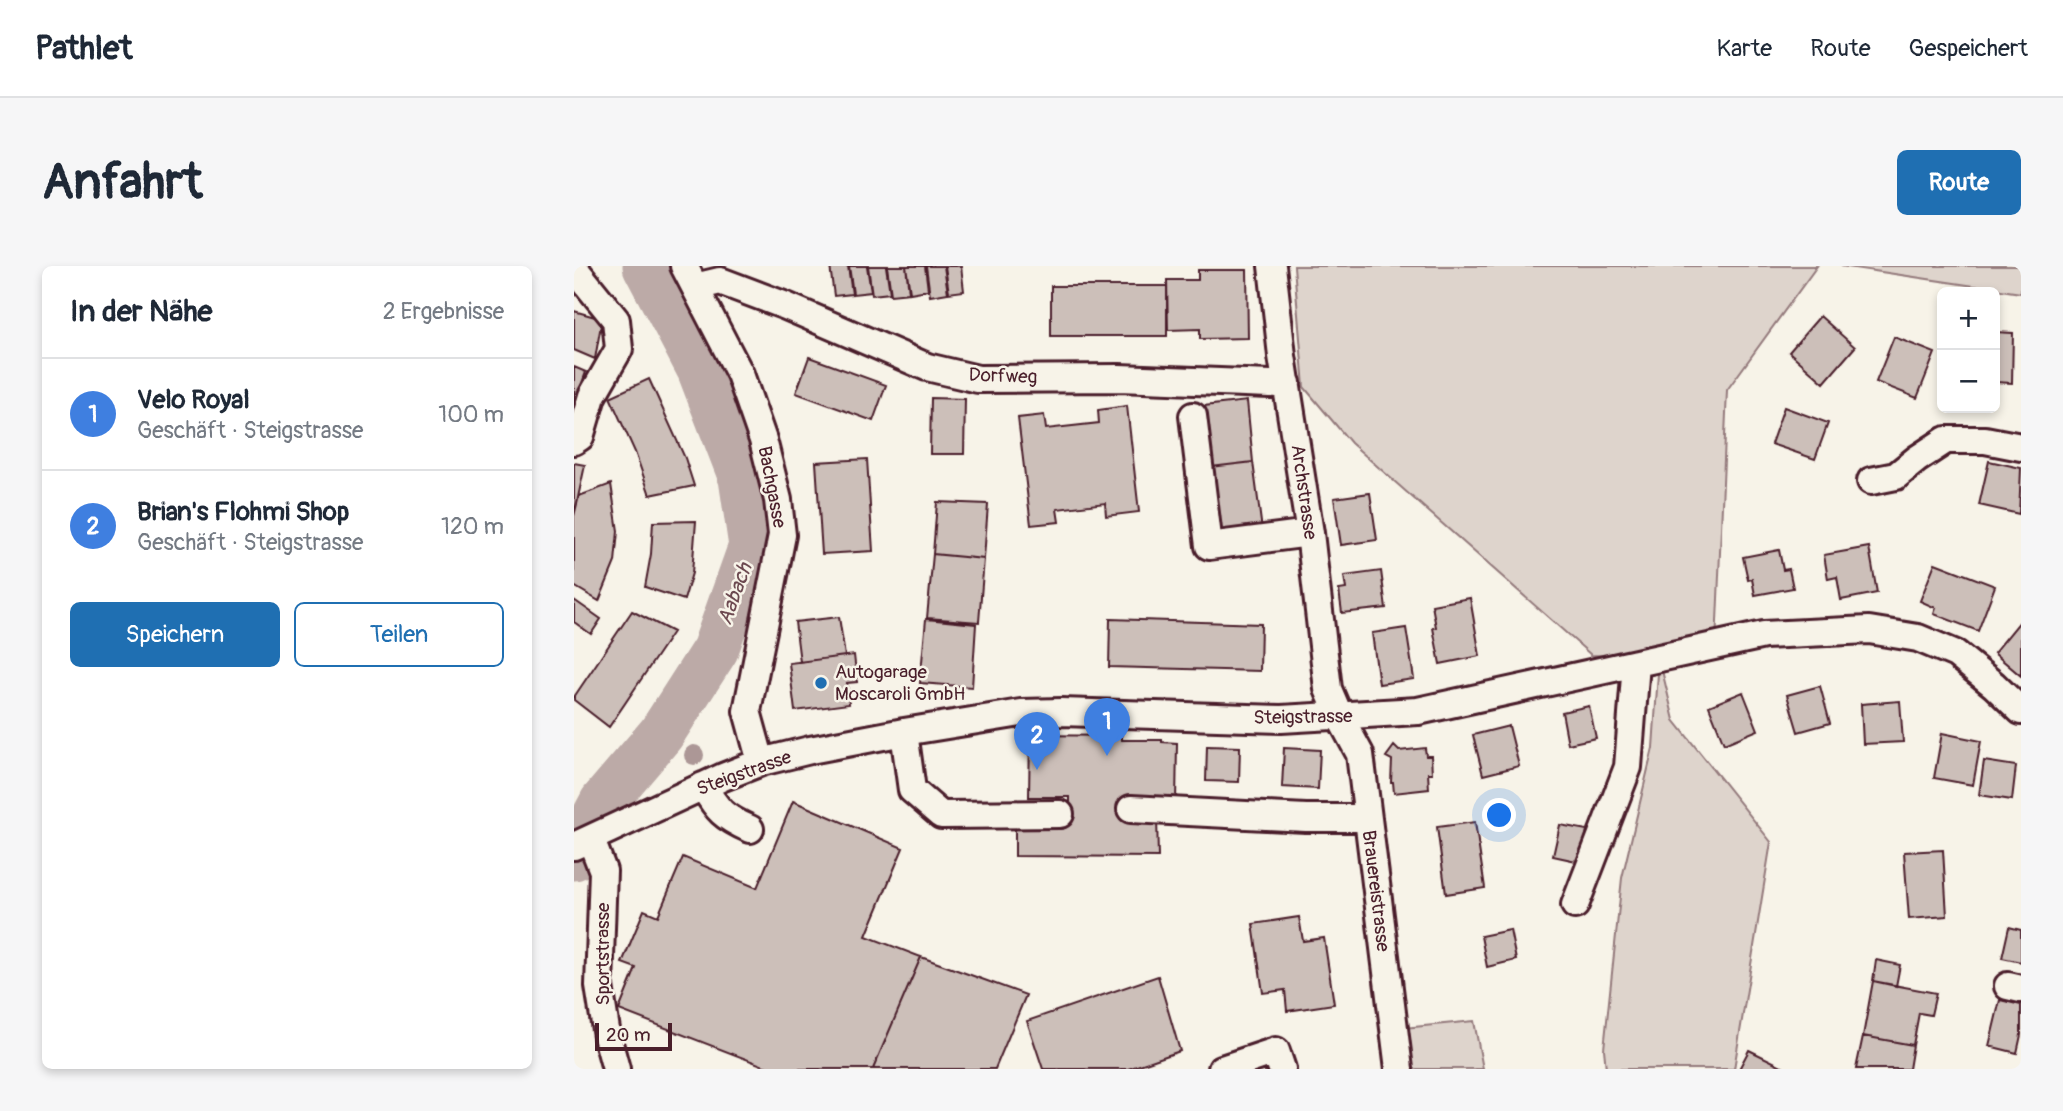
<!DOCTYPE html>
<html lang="de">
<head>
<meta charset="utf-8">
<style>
  :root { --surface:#fff; --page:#f6f6f7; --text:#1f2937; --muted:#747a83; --line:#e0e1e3; --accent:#1f6fb2 }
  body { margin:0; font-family:Pangolin,sans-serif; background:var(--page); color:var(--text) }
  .controls { position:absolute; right:21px; top:21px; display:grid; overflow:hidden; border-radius:10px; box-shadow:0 4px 10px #0003 }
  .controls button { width:63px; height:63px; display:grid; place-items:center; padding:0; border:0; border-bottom:2px solid var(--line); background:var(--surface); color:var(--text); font:35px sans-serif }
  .scale { position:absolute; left:21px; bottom:18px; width:77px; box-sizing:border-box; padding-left:7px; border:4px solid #4a1f2b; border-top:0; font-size:19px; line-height:24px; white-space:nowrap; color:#4a1f2b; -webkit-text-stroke:5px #f7f3e8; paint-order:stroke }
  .you { position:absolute; left:926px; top:550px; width:24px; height:24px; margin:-18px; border:5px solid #fff; border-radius:50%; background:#1a73e8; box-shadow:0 0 0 10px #1a73e833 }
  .badge { display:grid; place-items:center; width:46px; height:46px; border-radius:50%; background:var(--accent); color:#fff; font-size:23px; font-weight:700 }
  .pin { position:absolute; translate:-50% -58px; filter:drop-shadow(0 2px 4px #0008) }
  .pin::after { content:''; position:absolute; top:37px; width:24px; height:21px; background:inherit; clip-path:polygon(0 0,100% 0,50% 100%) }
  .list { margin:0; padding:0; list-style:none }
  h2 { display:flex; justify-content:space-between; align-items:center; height:91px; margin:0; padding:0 28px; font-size:30px }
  h2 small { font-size:23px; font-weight:400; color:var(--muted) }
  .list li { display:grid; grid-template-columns:46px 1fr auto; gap:21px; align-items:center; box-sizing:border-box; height:112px; padding:0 28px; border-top:2px solid var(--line) }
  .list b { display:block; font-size:26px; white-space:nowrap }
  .list p { margin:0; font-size:23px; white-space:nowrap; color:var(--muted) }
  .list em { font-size:23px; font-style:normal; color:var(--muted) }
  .actions { display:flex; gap:14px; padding:21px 28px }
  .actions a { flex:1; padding:16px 0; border:2px solid var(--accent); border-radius:10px; text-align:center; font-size:24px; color:var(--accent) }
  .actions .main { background:var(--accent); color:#fff }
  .map { position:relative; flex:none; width:1447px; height:803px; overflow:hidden; border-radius:10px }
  header { display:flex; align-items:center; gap:42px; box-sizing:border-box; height:98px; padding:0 35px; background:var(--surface); border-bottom:2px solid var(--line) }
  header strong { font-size:33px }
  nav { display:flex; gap:38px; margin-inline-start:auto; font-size:24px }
  .intro { display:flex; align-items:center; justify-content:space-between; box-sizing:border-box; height:168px; padding:0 42px }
  h1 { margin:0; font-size:49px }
  .button { padding:18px 32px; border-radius:10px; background:var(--accent); color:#fff; font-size:24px; font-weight:700 }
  main { display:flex; gap:42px; padding:0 42px }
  aside { flex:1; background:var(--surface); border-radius:10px; box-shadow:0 4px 10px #0003 }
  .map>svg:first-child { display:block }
</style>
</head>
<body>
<header>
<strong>Pathlet</strong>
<nav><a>Karte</a><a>Route</a><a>Gespeichert</a></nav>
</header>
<div class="intro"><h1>Anfahrt</h1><a class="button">Route</a></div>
<main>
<aside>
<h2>In der Nähe<small>2 Ergebnisse</small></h2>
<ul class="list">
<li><span class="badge" style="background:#3f7fe0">1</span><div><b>Velo Royal</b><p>Geschäft · Steigstrasse</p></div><em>100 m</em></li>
<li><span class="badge" style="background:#3f7fe0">2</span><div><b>Brian's Flohmi Shop</b><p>Geschäft · Steigstrasse</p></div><em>120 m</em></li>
</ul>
<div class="actions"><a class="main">Speichern</a><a>Teilen</a></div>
</aside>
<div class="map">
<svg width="1447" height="803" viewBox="0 0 1447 803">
  <rect width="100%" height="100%" fill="#f7f3e8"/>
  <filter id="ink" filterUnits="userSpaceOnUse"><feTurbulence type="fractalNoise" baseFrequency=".0143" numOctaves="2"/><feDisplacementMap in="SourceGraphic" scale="14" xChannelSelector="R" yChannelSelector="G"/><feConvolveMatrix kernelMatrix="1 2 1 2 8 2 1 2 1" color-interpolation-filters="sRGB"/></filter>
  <g filter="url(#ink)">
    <!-- green -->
    <path fill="#ded4cc" stroke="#947a7c" stroke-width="2" d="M720,0H1243L1153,124L1142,379L1085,392L1100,454L1197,576L1160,803H1032L1030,783L1048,612L1079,482L1085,392L1017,389L777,177L730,121Z
      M1267,0H1447V27Z
      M900,755L909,803H825L820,763Z"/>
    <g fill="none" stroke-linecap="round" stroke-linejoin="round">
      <!-- river -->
      <path stroke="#bcaaa7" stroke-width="47" d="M0,591L29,536L87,468L141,384L178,280L168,212L126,103L72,0"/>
    </g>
    <!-- building -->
    <path fill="#ccbfb9" stroke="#4a1f2b" stroke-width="2" d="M256,0H274L278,28L260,30Z
      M275,0H293L297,26L279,28Z
      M294,0H312L316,27L298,29Z
      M313,0H332L335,27L317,29Z
      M332,0H351L354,24L336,27Z
      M352,0H370L374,27L356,30Z
      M371,0H387L390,25L375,27Z
      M624,4H673L674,72L626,73V63L594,64L593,14H624Z
      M477,20H593V70H477Z
      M0,45L28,53L21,93L0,84Z
      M1246,50L1281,81L1250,117L1215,86Z
      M1421,66L1439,67L1438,117L1421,116Z
      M1320,71L1361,87L1343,132L1302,116Z
      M235,91L312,119L299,155L222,127Z
      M0,101L12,106L0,139Z
      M75,113L111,192L120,220L76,229L61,186L36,131Z
      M357,132L391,133L390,188H356Z
      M673,135L679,196L637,201L630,140Z
      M553,140L565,246L532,250L531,237L483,243L485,256L457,259L444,152L470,149L472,163L525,157L524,144Z
      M1210,141L1254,157L1241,193L1197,178Z
      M293,193L299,285L248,288L242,196Z
      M1415,195L1447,202L1445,248L1405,239Z
      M679,196L688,264L646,269L637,201Z
      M0,197L11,199L0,250Z
      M37,218L44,265L41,296L25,335L0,320V250L5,230Z
      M796,227L803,274L767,279L760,232Z
      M363,236L414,238L410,293L359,288Z
      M122,255L118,307L110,334L71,321L77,288L79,256Z
      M1295,281L1303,327L1267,334L1263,311L1254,313L1250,289Z
      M1205,284L1209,304L1215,303L1219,322L1181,329L1178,313L1174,314L1169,291Z
      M359,288L410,293L405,356L353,352Z
      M1361,297L1421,320L1404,365L1360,348L1362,342L1346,335Z
      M807,305L812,342L768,347L765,324L772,323L770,310Z
      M896,332L906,390L866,398L859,362L862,361L858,339Z
      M0,334L27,353L17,368L0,356Z
      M58,345L99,366L35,461L0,434V431Z
      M265,351L271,390L226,396L221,356Z
      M352,353L402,358L398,421L346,417Z
      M536,353L687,358L686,405L535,401Z
      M1447,354V410L1420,387Z
      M832,362L840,413L805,418L798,367Z
      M280,389L283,416L273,417L275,438L221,445L215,397Z
      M1246,420L1256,457L1224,466L1213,429Z
      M1169,426L1184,464L1150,478L1135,440Z
      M1326,435L1329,476L1289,478L1287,438Z
      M1015,440L1022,472L994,478L988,446Z
      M935,460L945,500L909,509L899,469Z
      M1368,467L1407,475L1399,519L1360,512Z
      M456,469L548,470V474H588V476L603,477L602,536L583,552L584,591L441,590V551H496V531H455Z
      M633,480L666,481L665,516L632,515Z
      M820,480L825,485L851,482L852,490H857L858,507H854L855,523L820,527L819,516H817L818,494L812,491Z
      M710,482L746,484L744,523L708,521Z
      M1410,495L1442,500L1438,534L1405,529Z
      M219,535L329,582L292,670L347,691L299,803H198L45,744L62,702L48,697L70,644L84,650L109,591L183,622Z
      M901,556L911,622L872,628L863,561Z
      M986,559L1013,564L1007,596L979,590Z
      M1369,584L1373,650L1335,653L1330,586Z
      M725,651L729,675L750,672L760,738L713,745L711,724L689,727L679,658Z
      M1435,661L1447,664V696L1428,692Z
      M936,664L942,694L913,701L907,670Z
      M347,691L452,729L421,803H299Z
      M1302,694L1326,699L1322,720L1299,715Z
      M584,710L606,785L554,803H469L453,755Z
      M1299,715L1362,727L1357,749L1345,747L1339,779L1289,770Z
      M1426,734L1447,739V769L1443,787L1415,780Z
      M1289,770L1339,779L1335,803H1282Z
      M1175,784L1214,803H1165Z"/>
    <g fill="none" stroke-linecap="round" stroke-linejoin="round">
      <defs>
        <path id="minor" d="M110,0L166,108L189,174L204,234L208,269L173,445L187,496
          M698,0L708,90L736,267L754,423L766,451L786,488L825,803
          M0,2L42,54L45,83L18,130L6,171L0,175
          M121,21L146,15L212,40L353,101L404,113L545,112L696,118L713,117
          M619,150L635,280L736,267
          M1297,215L1322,210L1343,193L1372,174H1411L1447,181
          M330,466L338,524L367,549L486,548
          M129,520C144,545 149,551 176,563
          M557,543L732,552H793
          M17,574L29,605L25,720L33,770L42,803
          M0,580L149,511L187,496L236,484L330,466L447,447L487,446L707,453L844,445L1190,369L1295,364L1344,372L1382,388L1420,419L1447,445
          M1001,639L1054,501L1062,397
          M1434,720L1447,723
          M648,803L702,785L708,803"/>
      </defs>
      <!-- minor casing -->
      <use href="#minor" stroke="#4a1f2b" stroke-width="32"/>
      <!-- minor -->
      <use href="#minor" stroke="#f7f3e8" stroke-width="26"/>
    </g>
    <!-- trees -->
    <circle fill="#ac9796" cx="120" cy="489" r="10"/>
  </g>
  <!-- markers -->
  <circle fill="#1f6fb2" stroke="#f7f3e8" stroke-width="2.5" cx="247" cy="417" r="7"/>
  <g text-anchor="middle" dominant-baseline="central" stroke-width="5" stroke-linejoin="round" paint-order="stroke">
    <!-- street labels -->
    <g font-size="19" fill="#4a1f2b" stroke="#f7f3e8">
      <text transform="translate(429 110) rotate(2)">Dorfweg</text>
      <text transform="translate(198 221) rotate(79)">Bachgasse</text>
      <text transform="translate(730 226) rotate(82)">Archstrasse</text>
      <text transform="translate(729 451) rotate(-1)">Steigstrasse</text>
      <text transform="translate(170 507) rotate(-20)">Steigstrasse</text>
      <text transform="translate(802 625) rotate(83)">Brauereistrasse</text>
      <text transform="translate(29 688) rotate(-90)">Sportstrasse</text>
    </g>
    <!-- poi labels -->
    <g font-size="19" fill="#4a1f2b" stroke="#f7f3e8" text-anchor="start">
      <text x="261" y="406">Autogarage<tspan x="261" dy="22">Moscaroli GmbH</tspan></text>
    </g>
    <!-- water labels -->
    <g font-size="21" font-style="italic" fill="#6c4950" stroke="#f7f3e8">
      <text transform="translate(161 328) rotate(-70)">Aabach</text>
    </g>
  </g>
</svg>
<div class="controls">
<button>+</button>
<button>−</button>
</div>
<div class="scale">20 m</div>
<div class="you"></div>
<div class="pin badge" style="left:533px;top:490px;background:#3f7fe0">1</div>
<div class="pin badge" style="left:463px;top:504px;background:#3f7fe0">2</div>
</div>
</main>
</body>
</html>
